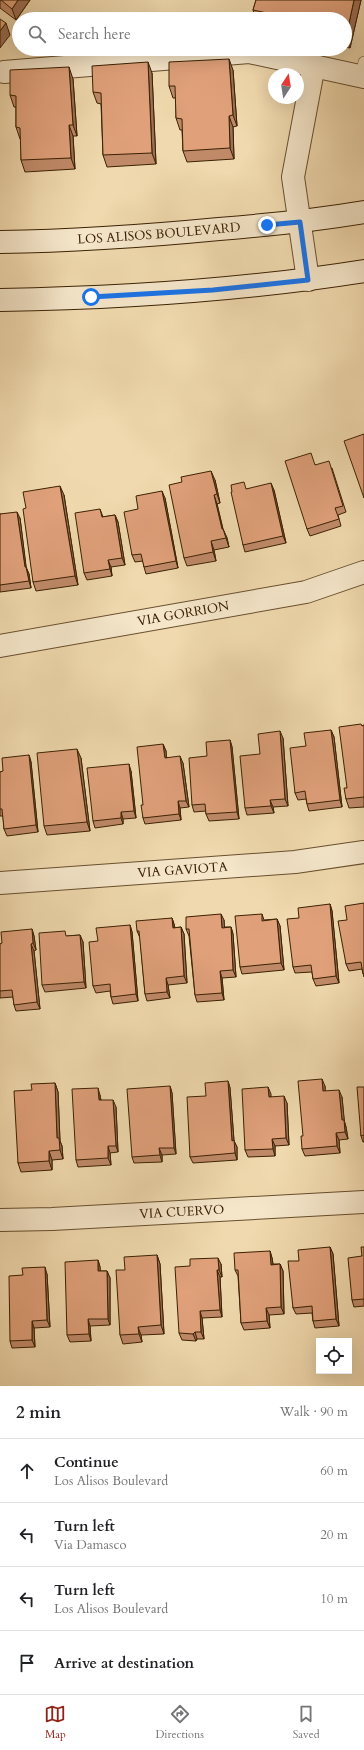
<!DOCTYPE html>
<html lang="en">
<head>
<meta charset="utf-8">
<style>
  :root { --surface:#fff; --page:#f6f6f6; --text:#202124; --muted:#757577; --line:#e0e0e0; --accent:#8f2418 }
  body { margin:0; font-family:Cardo,serif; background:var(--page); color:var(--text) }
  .controls { position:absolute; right:12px; bottom:12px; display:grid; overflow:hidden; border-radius:0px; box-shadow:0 4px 16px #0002 }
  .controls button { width:36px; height:36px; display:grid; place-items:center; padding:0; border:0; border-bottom:1px solid var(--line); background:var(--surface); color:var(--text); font:20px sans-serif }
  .compass { position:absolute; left:268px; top:68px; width:36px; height:36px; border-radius:50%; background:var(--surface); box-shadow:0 4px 16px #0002; rotate:12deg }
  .stop { position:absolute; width:12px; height:12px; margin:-9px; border:3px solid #1a73e8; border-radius:50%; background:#fff }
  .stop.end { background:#1a73e8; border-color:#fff; box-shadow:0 1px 4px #0008 }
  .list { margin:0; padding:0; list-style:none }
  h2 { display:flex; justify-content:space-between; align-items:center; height:52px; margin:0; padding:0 16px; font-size:17px }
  h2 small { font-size:13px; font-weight:400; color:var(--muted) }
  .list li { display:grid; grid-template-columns:26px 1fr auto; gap:12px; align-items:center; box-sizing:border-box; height:64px; padding:0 16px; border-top:1px solid var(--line) }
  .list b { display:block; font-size:15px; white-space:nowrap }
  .list p { margin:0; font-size:13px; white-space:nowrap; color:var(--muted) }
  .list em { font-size:13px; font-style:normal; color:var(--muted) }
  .icon { flex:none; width:22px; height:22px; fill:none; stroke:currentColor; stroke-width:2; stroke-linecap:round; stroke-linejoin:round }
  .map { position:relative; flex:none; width:364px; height:1386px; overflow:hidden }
  .search { position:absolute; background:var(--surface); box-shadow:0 4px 16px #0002; left:12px; right:12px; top:12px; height:44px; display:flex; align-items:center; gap:10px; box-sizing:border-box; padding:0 14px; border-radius:22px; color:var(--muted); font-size:15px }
  .sheet { height:308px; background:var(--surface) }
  nav { display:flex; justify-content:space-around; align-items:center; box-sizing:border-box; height:56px; border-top:1px solid var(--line); background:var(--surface); font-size:11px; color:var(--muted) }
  nav a { display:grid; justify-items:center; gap:2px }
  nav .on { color:var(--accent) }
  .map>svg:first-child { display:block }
</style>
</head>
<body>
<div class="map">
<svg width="364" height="1386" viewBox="0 0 364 1386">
  <rect width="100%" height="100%" fill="#f0d9ae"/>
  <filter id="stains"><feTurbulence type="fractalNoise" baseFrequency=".005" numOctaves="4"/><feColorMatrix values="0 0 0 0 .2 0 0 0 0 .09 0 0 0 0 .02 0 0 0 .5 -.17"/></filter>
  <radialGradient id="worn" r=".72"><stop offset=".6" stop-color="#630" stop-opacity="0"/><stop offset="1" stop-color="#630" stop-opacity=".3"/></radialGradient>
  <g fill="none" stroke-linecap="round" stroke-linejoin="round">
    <defs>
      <path id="service" d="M361,76L364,62"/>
      <g id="minor">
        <path d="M4,72L249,52L364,77"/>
        <path d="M308,280L293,177L314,65"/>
        <path id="s1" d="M0,646L306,592L364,572"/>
        <path id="s2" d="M0,883L295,862L364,852"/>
        <path id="s3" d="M0,1220L52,1219L364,1202"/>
      </g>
      <g id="secondary">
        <path id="s4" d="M0,242C73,241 146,236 219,229C268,225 316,220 364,212"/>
        <path d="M0,300C122,298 244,290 364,271"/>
      </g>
    </defs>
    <!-- service casing -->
    <use href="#service" stroke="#684f2e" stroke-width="12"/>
    <!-- minor casing -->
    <use href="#minor" stroke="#684f2e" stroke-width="24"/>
    <!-- secondary casing -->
    <use href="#secondary" stroke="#3b2103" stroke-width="24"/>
    <!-- service -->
    <use href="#service" stroke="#f5e6ca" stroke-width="11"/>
    <!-- minor -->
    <use href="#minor" stroke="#f5e6ca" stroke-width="22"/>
    <!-- secondary -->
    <use href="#secondary" stroke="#f5e6ca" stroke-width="22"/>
  </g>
  <!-- wall -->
  <path fill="#c08a69" stroke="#3b2103" d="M0,0H30L16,20L0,8Z
    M256,0H361L350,48L345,47V19H256L253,10Z
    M233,70L237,126L233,127L234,159L187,162L183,151L182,130H180L176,118V98H173L169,86Z
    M152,73L156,164L107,167L103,155L101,104L97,103L93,92Z
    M73,79L77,136H73L75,169L25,172L21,160V139H20L16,127V107H14L10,95Z
    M315,465L332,468L346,512L338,515L341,526L310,536L307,529Z
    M215,480L220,503L217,504L223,529L227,538L229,547L214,550L216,561L187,566L184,558Z
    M247,489L274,490L286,543L245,552L243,545Z
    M64,495L78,585L36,591L33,582Z
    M165,498L178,568L146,574L144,567L143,561L135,562L132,555L138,509Z
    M100,509L103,517L115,515L118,522L125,565L111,567L112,576L87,580L84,573Z
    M0,514L20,518L26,567L29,574L31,588L0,592Z
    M364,725V807L349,808L346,799L347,788L362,726Z
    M331,730L334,737L342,807L309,811L307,804L306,799L298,800L295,793L306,746Z
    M283,738L288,806L273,807L274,813L247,815L245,808L260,754Z
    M230,740L232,747L239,819L209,821L206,814V811L194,812L192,805L207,756Z
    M163,744L166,751V757L183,763L189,807L180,808L181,820L145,824L143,818V805Z
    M29,755L31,762L38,832L7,836L4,829L3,816H0V772L3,771Z
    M81,758L90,831L47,835L44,826Z
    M131,771L136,818L123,819V824L95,828L93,821Z
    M364,903V977L362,969L349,971L346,964L347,920Z
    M330,904L332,911L339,983L316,986L313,979L312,972L295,973L293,967L299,918Z
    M262,914L264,920L277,919L280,926L284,970L242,974L240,967Z
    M172,918L174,924L175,928L181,927L184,934L187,983L168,985L170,998L147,1001L145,994L140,938L137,931Z
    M224,920V927H231L233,934L236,977L222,978L224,1000L197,1002L195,995L189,936L186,929Z
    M130,925L132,932L138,1001L113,1004L111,997L110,991L96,993L93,986L98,941Z
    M32,929L34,936L36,950L34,951L40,1009L16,1011L14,1005L13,997L0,998V944L2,943Z
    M80,935L83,942L86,988L45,992L42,985L67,936Z
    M228,1081L230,1088L234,1141L237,1147V1160L193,1163L190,1157L206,1096Z
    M55,1083L58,1092L60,1141L62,1146L63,1159L52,1160V1170L21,1172L18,1163L32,1090Z
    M170,1086L172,1093L176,1154L162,1155V1162L134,1163L132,1157Z
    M325,1086V1091L342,1097L344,1120L346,1127L348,1139L339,1140L340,1153L305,1156L302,1149Z
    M268,1087L271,1097L287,1103L289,1145L275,1146V1156L248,1157L245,1150Z
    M364,1087V1142H363L361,1136Z
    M100,1095L101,1100L116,1107L118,1152L110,1153L111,1165L78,1167L76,1160Z
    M330,1247L333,1254L339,1326L315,1328L313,1321L312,1313L296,1314L293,1308L299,1261Z
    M364,1247V1306L354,1307L352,1300Z
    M270,1251L272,1258L273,1264H280L283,1271L284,1314L269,1315L270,1328L244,1330L241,1323L238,1276L235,1270Z
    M157,1255L160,1264L164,1334L141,1335L142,1342L123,1344L120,1335L125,1270Z
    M98,1260L100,1267V1271H107L110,1278V1325L90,1326L91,1341L70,1342L67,1335Z
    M221,1264L222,1277H220L222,1317L202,1318L204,1339H197L196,1341L182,1340L179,1333Z
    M47,1274L50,1327L34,1328L35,1347L12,1348L10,1341Z"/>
  <!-- shaded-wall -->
  <path fill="#9c7055" stroke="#3b2103" d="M18,0H30L16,20L12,9Z
    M354,0H361L350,48L346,37Z
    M6,23L10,35L0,48V31Z
    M229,59L233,70L237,126L233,115Z
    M148,62L152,73L156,164L152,153Z
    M69,67L73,79L77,136L73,125Z
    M229,116L233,127L234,159L230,148Z
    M69,125L73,136L75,169L71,158Z
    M211,471L215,480L220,503L217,494Z
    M271,483L274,490L286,543L283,536Z
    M60,486L64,495L78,585L75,576Z
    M162,491L165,498L178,568L176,561Z
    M214,495L217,504L225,538L222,529Z
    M17,512L20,518L27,574L25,567Z
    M115,515L118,522L125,565L122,558Z
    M223,529L227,538L229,547Z
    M211,541L214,550L216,561L213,552Z
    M108,560L111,567L112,576L110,569Z
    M26,567L29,574L31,588L29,581Z
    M331,730L334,737L342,807L340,800Z
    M280,731L283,738L288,806L285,799Z
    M230,740L232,747L239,819L237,812Z
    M163,744L166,751L167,764L165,758Z
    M77,749L81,758L90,831L87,822Z
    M29,755L31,762L38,832L36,825Z
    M180,756L183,763L189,807L186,801Z
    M129,764L131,771L136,818L134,811Z
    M270,800L273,807L274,813L271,806Z
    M178,801L180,808L181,820L179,814Z
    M121,812L123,819V824L121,818Z
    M330,904L332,911L339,983L336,976Z
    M221,914L224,920L225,934L222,928Z
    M172,918L174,924L175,935L173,928Z
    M277,919L280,926L284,970L281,963Z
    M130,925L132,932L138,1001L136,994Z
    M181,927L184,934L187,983L184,976Z
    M231,927L233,934L236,977L233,970Z
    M32,929L34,936L36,950L33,943Z
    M80,935L83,942L86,988L84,982Z
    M31,944L34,951L40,1009L37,1002Z
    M220,971L222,978L224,1000L222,993Z
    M166,978L168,985L170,998L167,992Z
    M322,1079L325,1086L326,1098L323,1091Z
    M228,1081L230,1088L234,1141L237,1147V1160L235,1153L232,1141Z
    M55,1083L58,1092L60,1141L62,1146L63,1159L60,1150L57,1138Z
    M170,1086L172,1093L176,1154L174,1148Z
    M268,1087L271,1094V1103L269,1097Z
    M98,1088L100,1095L101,1107L99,1100Z
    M339,1090L342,1097L345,1127L342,1120Z
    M284,1096L287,1103L289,1145L286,1138Z
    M113,1100L116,1107L118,1152L116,1146Z
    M344,1120L346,1127L348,1139L345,1132Z
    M336,1133L339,1140L340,1153L337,1146Z
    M272,1139L275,1146V1156L273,1149Z
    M108,1146L110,1153L111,1165L108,1158Z
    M159,1148L162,1155V1162L160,1155Z
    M49,1151L52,1160V1170L49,1161Z
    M330,1247L333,1254L339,1326L336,1319Z
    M270,1251L272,1258L274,1271L271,1265Z
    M157,1255L160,1264L164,1334L161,1325Z
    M218,1258L221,1264L222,1277L219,1270Z
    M98,1260L100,1267L101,1278L98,1271Z
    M280,1264L283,1271L284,1314L281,1307Z
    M45,1267L47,1274L50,1327L47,1320Z
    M217,1270L220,1277L222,1317L220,1310Z
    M107,1271L110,1278V1325L108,1319Z
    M266,1308L269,1315L270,1328L267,1321Z
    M200,1311L202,1318L204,1339L201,1332Z
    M88,1319L90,1326L91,1341L89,1334Z
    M32,1321L34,1328L35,1347L32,1340Z
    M138,1327L141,1335L142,1342L139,1334Z
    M195,1332L197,1339L196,1341L193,1334Z"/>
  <!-- building -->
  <path fill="#dfa07a" stroke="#3b2103" d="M1,0H18L12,9Z
    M256,0H354L346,37H345V19H286V17L253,10Z
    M0,19L6,23L0,31Z
    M229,59L233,115L229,116L230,148L183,151L182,119L176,118L175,86H169V62Z
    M148,62L152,153L103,155L101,93L93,92L92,66Z
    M69,67L73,125H69L71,158L21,160L20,128L16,127V96L10,95V70Z
    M364,434V498L344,441Z
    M311,453L315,465L329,461L343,506L335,508L339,519L307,529L285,461Z
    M211,471L217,494L214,495L222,529H223L226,538L211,541L213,552L184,558L169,485L182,482L181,477Z
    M244,482L246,489L271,483L283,536L243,545L231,492H232L231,485Z
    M60,486L75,576L33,582L23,509L26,508L23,492Z
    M162,491L176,561L144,567L141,554L132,555L124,512L138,509L136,496Z
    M100,509L102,517L115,515L122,558L108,560L110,569L84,573L75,513Z
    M17,512L25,567H26L29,581L0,585V514Z
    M361,724L362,726L364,725V797L346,799L344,788H347L339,727Z
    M331,730L340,800L307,804L305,791L295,793L290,748L306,746L304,733Z
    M280,731L285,799L270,800L271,806L245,808L240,756L260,754L258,734Z
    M230,740L237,812L206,814L205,804L192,805L189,758L207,756L206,742Z
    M163,744L165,758L180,756L186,801H178L179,814L143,818L141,805H143L137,747Z
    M77,749L87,822L44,826L37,753Z
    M29,755L36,825L4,829L2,809H0V772L3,771L2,758Z
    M129,764L134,811L121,812V818L93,821L87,768Z
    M364,903V974H363L361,962L346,964L338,921L347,920L345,906Z
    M330,904L336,976L313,979L311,965L293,967L287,919L299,918L298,908Z
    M221,914L222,928L231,927L233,970L220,971L222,993L195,995L189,929H186V917Z
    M262,914V921L277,919L281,963L240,967L235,916Z
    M172,918L173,928L181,927L184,976L166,978L167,992L145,994L139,931H137L136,921Z
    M130,925L136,994L111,997L110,984L93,986L89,942L98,941L96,928Z
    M32,929L33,943L31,944L37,1002L14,1005L12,990L0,991V944L2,943L1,932Z
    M65,931L66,936L80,935L84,982L42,985L39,933Z
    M322,1079L323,1091L339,1090L342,1120H344L345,1132L336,1133L337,1146L302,1149L301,1136H303L298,1081Z
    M228,1081L232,1141L234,1140L235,1153L190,1157L187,1097L206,1096L205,1083Z
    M55,1083L57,1138H59L60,1150L49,1151V1161L18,1163L14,1091L32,1090L31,1084Z
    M170,1086L174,1148H159L160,1155L132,1157L127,1089Z
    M268,1087L269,1097L284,1096L286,1138L272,1139L273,1149L245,1150L242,1089Z
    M357,1087H364V1135L361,1136Z
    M98,1088L99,1100H113L116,1146H108V1158L76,1160L72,1089Z
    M330,1247L336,1319L313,1321L312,1306L293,1308L288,1261H299L298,1250Z
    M361,1247H364V1299L352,1300L348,1258L362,1256Z
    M270,1251L271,1265L280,1264L281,1307L266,1308L267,1321L241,1323L238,1270H235L234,1253Z
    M157,1255L161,1325L138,1327L139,1334L120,1335L116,1270H125L124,1257Z
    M218,1258L219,1270H217L220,1310L200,1311L201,1332H195L193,1334L179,1333L175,1267L190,1266V1259Z
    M98,1260V1271H107L108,1319H88L89,1334L67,1335L65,1262Z
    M45,1267L47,1320L32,1321V1340L10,1341L9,1276L23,1275L22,1268Z"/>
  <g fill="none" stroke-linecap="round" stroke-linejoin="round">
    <!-- route -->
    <path stroke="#1a73e8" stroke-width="5" d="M91,297L213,290L308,280L300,222L267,225"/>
  </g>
  <g text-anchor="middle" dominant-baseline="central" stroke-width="3" stroke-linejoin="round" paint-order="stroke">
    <!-- street labels -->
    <g font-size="13" fill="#3b2103" stroke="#f5e6ca">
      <text stroke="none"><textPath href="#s4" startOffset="159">LOS ALISOS BOULEVARD</textPath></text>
      <text stroke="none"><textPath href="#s1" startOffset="186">VIA GORRION</textPath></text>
      <text stroke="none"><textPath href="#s2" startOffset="183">VIA GAVIOTA</textPath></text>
      <text stroke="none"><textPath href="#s3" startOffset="182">VIA CUERVO</textPath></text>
    </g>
  </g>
  <rect width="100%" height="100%" filter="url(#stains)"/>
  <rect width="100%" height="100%" fill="url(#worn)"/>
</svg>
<div class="controls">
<button><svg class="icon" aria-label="locate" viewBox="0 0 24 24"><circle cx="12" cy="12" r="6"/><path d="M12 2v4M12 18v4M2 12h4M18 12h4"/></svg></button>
</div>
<svg class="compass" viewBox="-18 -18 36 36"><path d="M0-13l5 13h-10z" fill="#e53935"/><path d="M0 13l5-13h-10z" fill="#757577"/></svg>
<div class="stop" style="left:91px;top:297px"></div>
<div class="stop end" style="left:267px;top:225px"></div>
<div class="search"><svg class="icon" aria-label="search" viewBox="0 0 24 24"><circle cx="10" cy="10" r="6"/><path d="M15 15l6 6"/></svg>Search here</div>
</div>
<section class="sheet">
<h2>2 min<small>Walk · 90 m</small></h2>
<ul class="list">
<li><svg class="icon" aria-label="ahead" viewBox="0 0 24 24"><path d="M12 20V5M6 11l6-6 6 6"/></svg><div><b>Continue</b><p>Los Alisos Boulevard</p></div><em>60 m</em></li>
<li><svg class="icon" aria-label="left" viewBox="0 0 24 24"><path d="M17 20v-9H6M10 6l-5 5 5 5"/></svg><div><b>Turn left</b><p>Via Damasco</p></div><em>20 m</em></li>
<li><svg class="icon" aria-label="left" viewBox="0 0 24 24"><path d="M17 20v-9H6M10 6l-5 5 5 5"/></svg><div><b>Turn left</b><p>Los Alisos Boulevard</p></div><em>10 m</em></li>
<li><svg class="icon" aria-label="arrive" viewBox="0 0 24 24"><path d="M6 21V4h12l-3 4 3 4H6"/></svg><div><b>Arrive at destination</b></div></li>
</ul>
</section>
<nav>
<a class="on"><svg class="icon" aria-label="map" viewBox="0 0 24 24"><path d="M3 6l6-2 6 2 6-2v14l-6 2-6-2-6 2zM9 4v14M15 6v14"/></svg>Map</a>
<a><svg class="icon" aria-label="directions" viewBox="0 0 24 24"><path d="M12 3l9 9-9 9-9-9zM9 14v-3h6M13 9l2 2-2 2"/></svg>Directions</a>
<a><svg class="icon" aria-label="saved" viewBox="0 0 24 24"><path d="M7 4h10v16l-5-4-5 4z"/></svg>Saved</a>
</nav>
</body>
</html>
